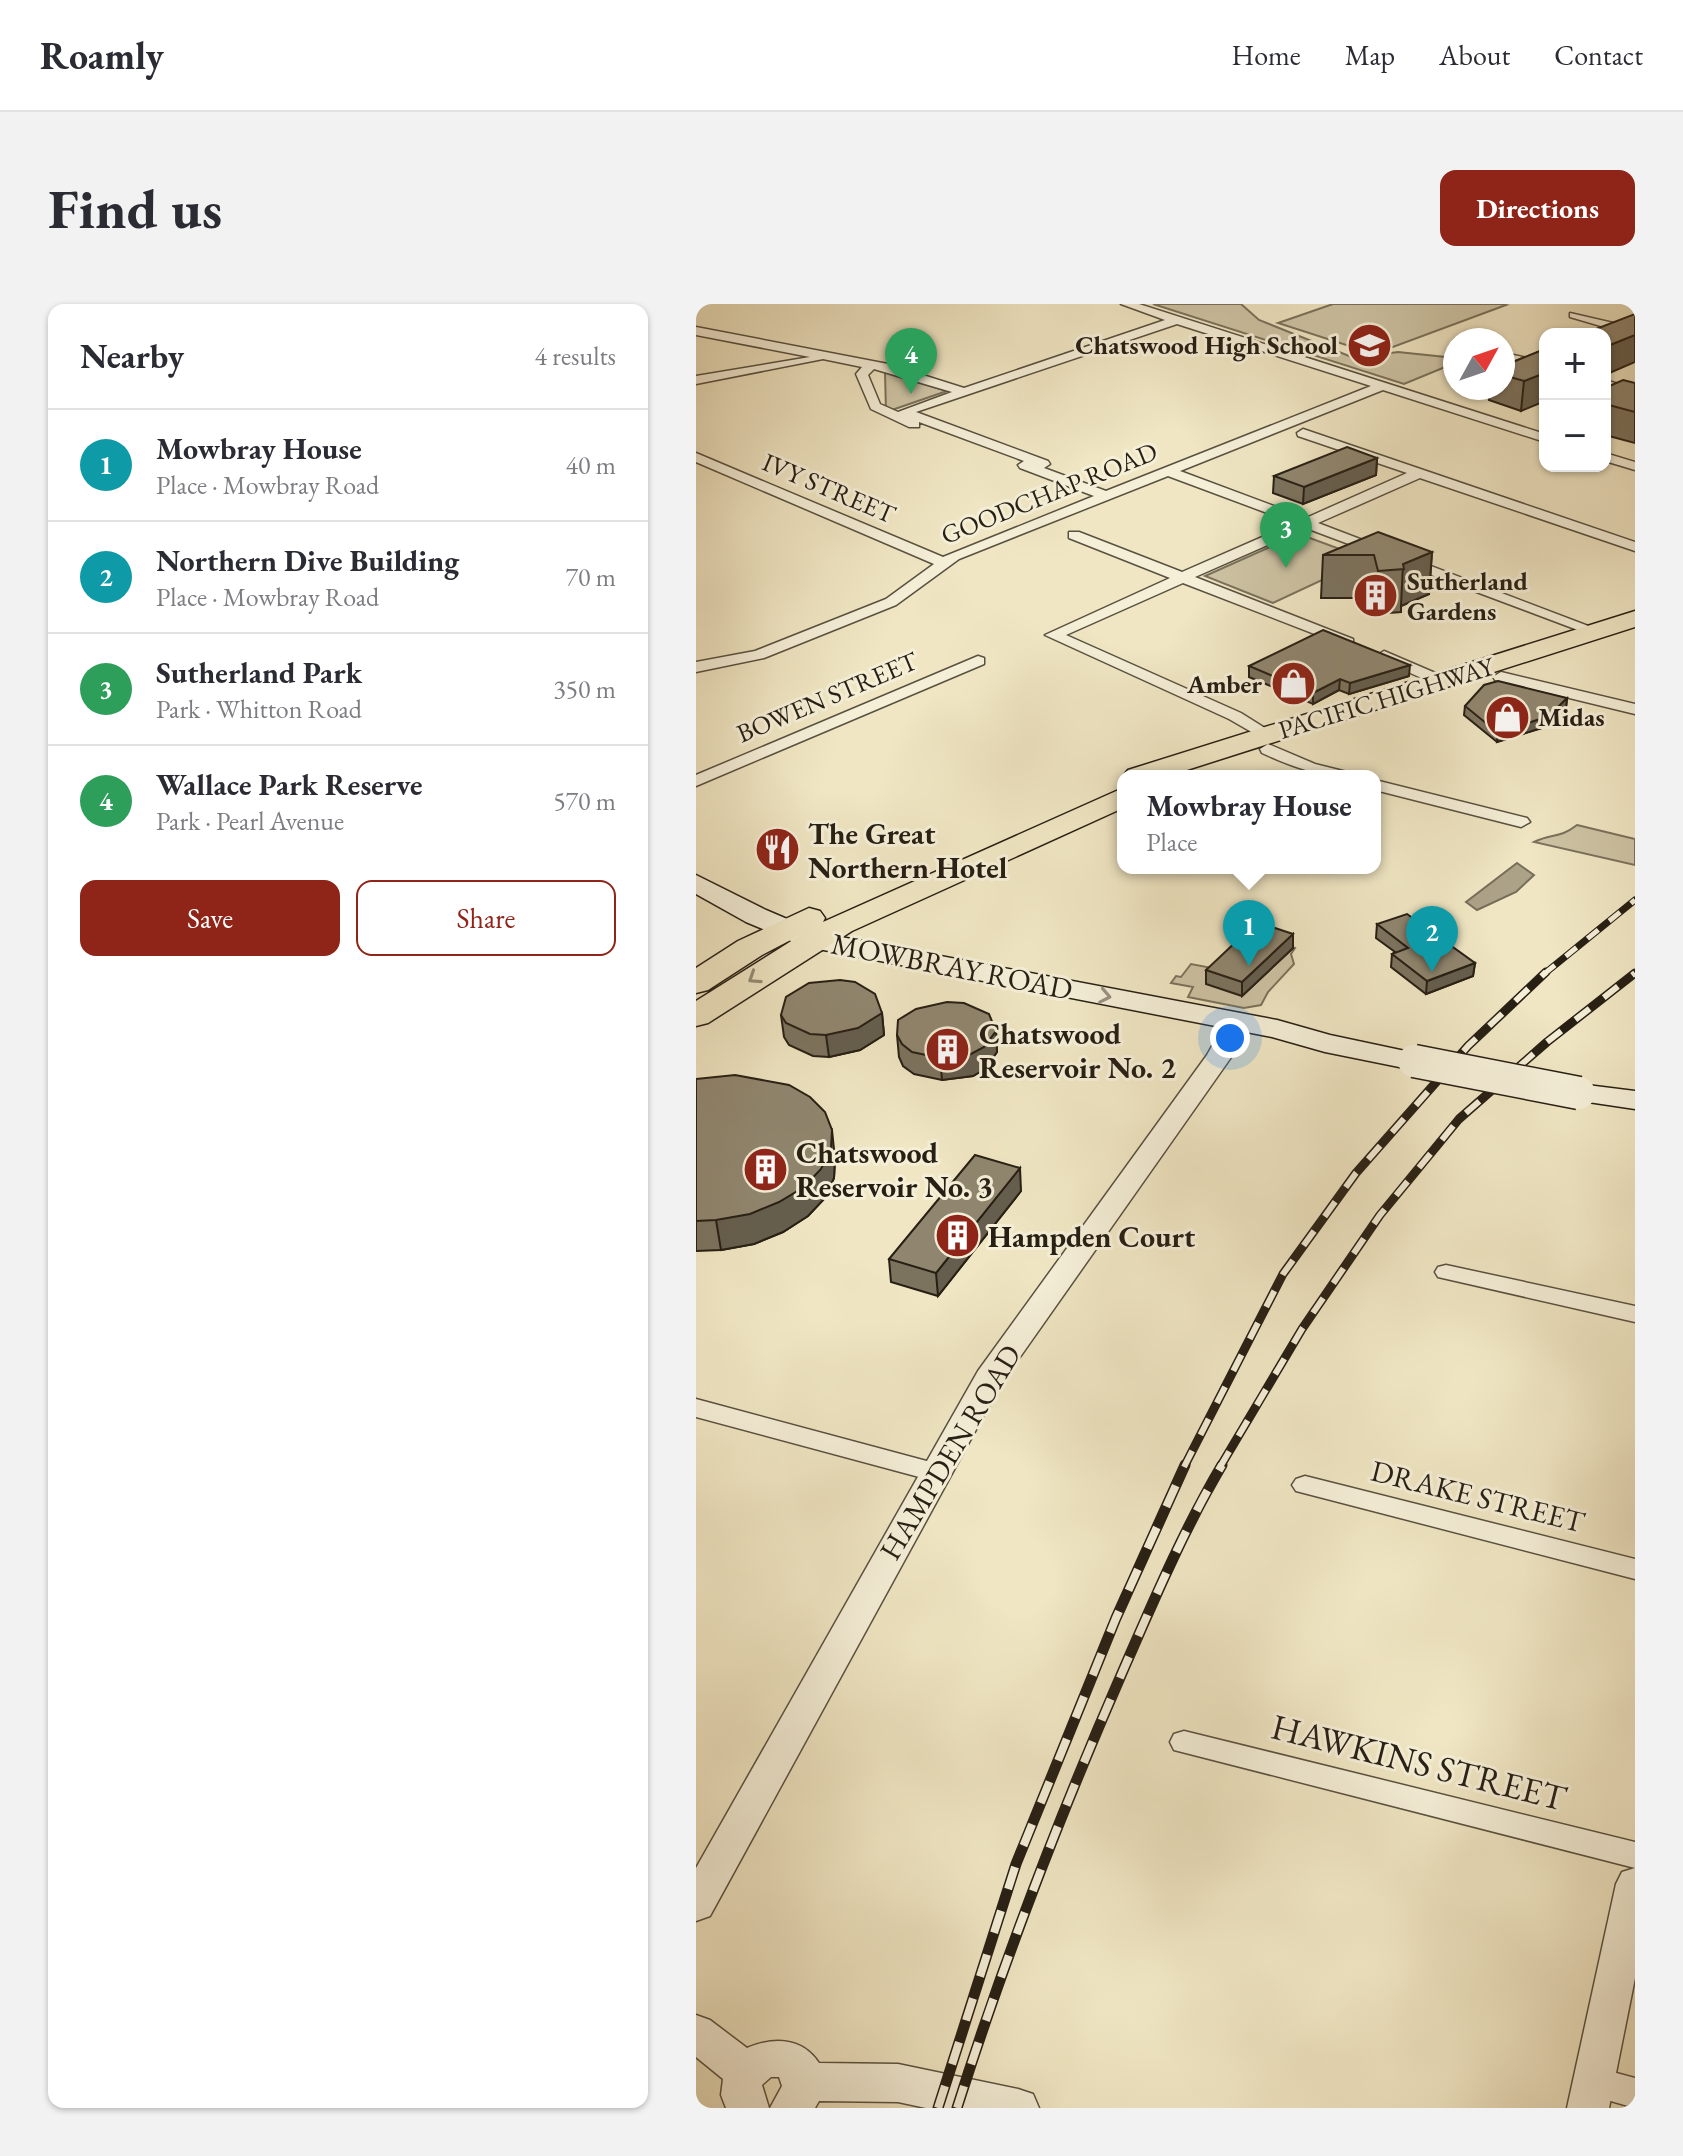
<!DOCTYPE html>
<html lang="en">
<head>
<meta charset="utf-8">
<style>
  :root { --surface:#fff; --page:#f2f2f3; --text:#2b2b33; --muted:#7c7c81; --line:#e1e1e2; --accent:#8f2418 }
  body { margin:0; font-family:"EB Garamond",serif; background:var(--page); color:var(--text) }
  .controls { position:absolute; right:24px; top:24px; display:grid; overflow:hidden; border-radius:16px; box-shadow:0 2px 6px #0004 }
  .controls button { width:72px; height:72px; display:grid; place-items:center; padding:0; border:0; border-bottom:2px solid var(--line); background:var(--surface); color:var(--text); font:40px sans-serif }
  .compass { position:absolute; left:747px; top:24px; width:72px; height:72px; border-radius:50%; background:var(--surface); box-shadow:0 2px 6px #0004; rotate:50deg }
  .you { position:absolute; left:534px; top:734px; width:28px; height:28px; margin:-20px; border:6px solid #fff; border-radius:50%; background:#1a73e8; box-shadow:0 0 0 12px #1a73e833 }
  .badge { display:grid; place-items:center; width:52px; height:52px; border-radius:50%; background:var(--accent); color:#fff; font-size:26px; font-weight:700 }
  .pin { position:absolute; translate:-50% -66px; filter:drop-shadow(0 2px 4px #0008) }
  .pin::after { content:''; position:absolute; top:42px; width:28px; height:24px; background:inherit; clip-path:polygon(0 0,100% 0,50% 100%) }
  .popup { position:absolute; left:421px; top:466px; width:264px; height:104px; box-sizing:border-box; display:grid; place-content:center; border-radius:16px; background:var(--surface); filter:drop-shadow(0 2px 6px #0005); font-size:26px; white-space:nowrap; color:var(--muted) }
  .popup b { font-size:30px; color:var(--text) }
  .popup::after { content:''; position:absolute; left:50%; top:100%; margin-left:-16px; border:16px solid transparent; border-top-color:var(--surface) }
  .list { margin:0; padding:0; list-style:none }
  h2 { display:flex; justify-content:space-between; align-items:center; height:104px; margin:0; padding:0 32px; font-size:34px }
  h2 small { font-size:26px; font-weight:400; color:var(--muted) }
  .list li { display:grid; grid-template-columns:52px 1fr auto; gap:24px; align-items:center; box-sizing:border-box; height:112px; padding:0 32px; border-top:2px solid var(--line) }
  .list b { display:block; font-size:30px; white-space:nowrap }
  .list p { margin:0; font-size:26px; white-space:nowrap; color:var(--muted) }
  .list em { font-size:26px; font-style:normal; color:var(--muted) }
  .actions { display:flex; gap:16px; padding:24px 32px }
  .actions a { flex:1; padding:18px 0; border:2px solid var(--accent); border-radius:16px; text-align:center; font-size:28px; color:var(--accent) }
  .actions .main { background:var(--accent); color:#fff }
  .map { position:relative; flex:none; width:939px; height:1804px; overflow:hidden; border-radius:16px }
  header { display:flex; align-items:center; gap:48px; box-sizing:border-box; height:112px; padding:0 40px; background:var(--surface); border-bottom:2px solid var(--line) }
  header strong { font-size:38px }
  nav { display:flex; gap:44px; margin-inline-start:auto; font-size:28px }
  .intro { display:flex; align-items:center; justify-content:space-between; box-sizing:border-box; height:192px; padding:0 48px }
  h1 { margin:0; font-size:56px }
  .button { padding:20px 36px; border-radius:16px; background:var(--accent); color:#fff; font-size:28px; font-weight:700 }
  main { display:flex; gap:48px; padding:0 48px }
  aside { flex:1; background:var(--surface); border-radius:16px; box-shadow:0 2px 6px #0004 }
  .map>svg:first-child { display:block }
</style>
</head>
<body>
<header>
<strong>Roamly</strong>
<nav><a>Home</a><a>Map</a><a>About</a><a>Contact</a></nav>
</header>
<div class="intro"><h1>Find us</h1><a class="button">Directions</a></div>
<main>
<aside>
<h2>Nearby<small>4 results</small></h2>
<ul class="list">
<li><span class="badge" style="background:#0f9aa8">1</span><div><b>Mowbray House</b><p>Place · Mowbray Road</p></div><em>40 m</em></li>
<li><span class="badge" style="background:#0f9aa8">2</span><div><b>Northern Dive Building</b><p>Place · Mowbray Road</p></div><em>70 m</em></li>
<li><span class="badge" style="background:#2e9e5b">3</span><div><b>Sutherland Park</b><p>Park · Whitton Road</p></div><em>350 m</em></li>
<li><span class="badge" style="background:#2e9e5b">4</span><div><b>Wallace Park Reserve</b><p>Park · Pearl Avenue</p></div><em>570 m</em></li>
</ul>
<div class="actions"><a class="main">Save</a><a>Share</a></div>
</aside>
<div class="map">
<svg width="939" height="1804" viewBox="0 0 939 1804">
  <rect width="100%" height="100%" fill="#f0e6c3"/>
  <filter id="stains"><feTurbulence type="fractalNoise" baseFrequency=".0025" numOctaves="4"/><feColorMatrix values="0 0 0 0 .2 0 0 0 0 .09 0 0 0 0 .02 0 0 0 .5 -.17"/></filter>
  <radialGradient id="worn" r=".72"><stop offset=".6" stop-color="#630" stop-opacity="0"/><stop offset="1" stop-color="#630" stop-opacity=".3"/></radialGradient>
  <!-- green -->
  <path fill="#cec4a5" stroke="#7a725c" stroke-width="2" d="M457,0H545L563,16L658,54L702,48L759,54V59L708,80Z
    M637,0H805L810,1L678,50L582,19Z
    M189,68L251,87L190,108Z
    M603,230L671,255L577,299L509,272Z
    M881,521L939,535V561L838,538C856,529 863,535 881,521Z
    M560,631L599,644L595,650L598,660L572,688L565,701L548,704L492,693L497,683L475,679L480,672L485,673L495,660L521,665Z"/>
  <!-- water -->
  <path fill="#aca288" stroke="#776e5a" stroke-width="2" d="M821,559L838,571L820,588L781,606L770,598Z"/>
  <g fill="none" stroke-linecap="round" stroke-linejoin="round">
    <defs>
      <path id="minor" d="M425,0H443L849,130V138L687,86L484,167L610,214L711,169L602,132L601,129L607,125L939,238V247L724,174L622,219L908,328L900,333L895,331L610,224L499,273L657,335V341H647L487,279L370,331L545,409L580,431L578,434H566L533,415L349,331L474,274L373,234V228H383L486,268L598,219L472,172L263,255L200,301L68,354L0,368V358L59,347L190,295L238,260L0,158V149L247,253L398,192L324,164L322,161L328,157L223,118V123H213L175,105L160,70L166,63L127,55L0,80V72L114,53L0,31V23L192,60L268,84L469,16ZM481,20L675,82L410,187L348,164L354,160L352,157L220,108ZM178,65L256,88L202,108L184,100L172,71Z
        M874,9L939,24V32L874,13Z
        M813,50L849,58V66L813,56Z
        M909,76L939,85V93L909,84Z
        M909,149L939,158V166L909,157Z
        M688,347L751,374L753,377L745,382L739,380L683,355L680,352Z
        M282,352L288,354V360L0,482V471Z
        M805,368L939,400V410L799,376L797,373Z
        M572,440L619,460L651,468L653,472C620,472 597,463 566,449L564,445Z
        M679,476L831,514L834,518L825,523L679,486Z
        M750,961L939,1002V1018L742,973L739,968L742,963Z
        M0,1095L238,1159L247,1162L251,1168L247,1174L238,1177L0,1113Z
        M609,1172L939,1255V1275L600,1187L596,1181L600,1175Z
        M488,1427L939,1538V1564L478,1446L474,1438L478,1430Z
        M898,1763L939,1774V1804L887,1789L882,1778L887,1767Z"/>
      <path id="tertiary" d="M542,709L551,712L555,717L536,752L305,1080L14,1612L0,1617V1564L282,1067L511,751L533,712Z
        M939,1564V1674L913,1804H871L920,1580L926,1568Z
        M0,1711L14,1716L51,1744C77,1733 106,1733 123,1759L202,1760L322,1785L337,1790L343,1804H230L202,1798L123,1797L119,1804H74L86,1782L83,1773H75L66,1781L73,1804H30L25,1791L27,1775L0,1753Z"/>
      <path id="secondary" d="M0,571L70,606L124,629L581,716L634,731L728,751L733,757L728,763L718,766L629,748L576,733L107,642L50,618L0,590Z
        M883,780L939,787V805L872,795L868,789L872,783Z"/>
      <path id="trunk" d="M939,307V323L472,472H427L432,466Z
        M427,484V504L156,627L12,719L0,722V697L108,629L66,651L12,686L0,689V664L42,637L113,604L124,607L129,614L127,618Z"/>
    </defs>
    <!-- minor casing -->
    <use href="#minor" stroke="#595140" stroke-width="3"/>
    <!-- tertiary casing -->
    <use href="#tertiary" stroke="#595140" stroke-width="3"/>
    <!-- secondary casing -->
    <use href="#secondary" stroke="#271f14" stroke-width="3"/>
    <!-- trunk casing -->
    <use href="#trunk" stroke="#271f14" stroke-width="3"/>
    <!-- minor -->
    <use href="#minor" fill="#f5efd8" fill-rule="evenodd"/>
    <!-- tertiary -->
    <use href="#tertiary" fill="#f5efd8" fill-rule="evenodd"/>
    <!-- secondary -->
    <use href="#secondary" fill="#f5efd8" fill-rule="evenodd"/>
    <!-- trunk -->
    <use href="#trunk" fill="#f0e6c3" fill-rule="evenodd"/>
    <defs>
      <path id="rail-far2" d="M848,670L939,596"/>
      <path id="rail-far1" d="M488,1163L587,970L660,869L772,742L850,668
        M524,1163L606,1025L684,911L763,815L851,738L939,669"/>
      <path id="rail" d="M242,1804L320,1560L420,1314L489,1161
        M261,1804C308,1656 364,1511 426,1369C457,1298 487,1227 526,1161"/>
    </defs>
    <!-- rail-far2 casing -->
    <use href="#rail-far2" stroke="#271f14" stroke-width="7"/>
    <!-- rail-far1 casing -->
    <use href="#rail-far1" stroke="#271f14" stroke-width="9"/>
    <!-- rail casing -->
    <use href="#rail" stroke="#271f14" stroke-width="11"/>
    <!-- rail-far2 -->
    <use href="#rail-far2" stroke="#f5efd8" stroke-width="5" stroke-dasharray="14" stroke-linecap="butt"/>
    <!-- rail-far1 -->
    <use href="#rail-far1" stroke="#f5efd8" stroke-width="6" stroke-dasharray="18" stroke-linecap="butt"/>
    <!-- rail -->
    <use href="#rail" stroke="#f5efd8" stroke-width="8" stroke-dasharray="23" stroke-linecap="butt"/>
    <defs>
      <path id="secondary-bridge" d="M718,757L883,789"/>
    </defs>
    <!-- secondary-bridge casing -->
    <use href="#secondary-bridge" stroke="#271f14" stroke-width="35" stroke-linecap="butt"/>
    <!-- secondary-bridge -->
    <use href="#secondary-bridge" stroke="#f5efd8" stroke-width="32"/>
  </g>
  <!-- wall -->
  <path fill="#7c735f" stroke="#271f14" stroke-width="2" d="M849,45L825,107L793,96L794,84H807V62Z
    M939,79V139L909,131V84Z
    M681,154L680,171L607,200L577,189L578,172Z
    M736,248L733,290L705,302V308L680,310L676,294H625L627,251Z
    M553,362L713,372L653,390L643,386L617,400L553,373Z
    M871,394L870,404L852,422L801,438L768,411L769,402Z
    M681,620L779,659L777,672L730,690L695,663L696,650L699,648L680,634Z
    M597,630V644L546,692L510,680V666Z
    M186,709L188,731L164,746L133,753L117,752L93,741L88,733L85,711Z
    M300,727L301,748L289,765L277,772L246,776L218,770L207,762L203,753L201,731Z
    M0,775L139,855L138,874L129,894L112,912L87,928L58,940L25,946L0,947Z
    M325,887L242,992L195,978L193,955Z"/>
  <!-- shaded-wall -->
  <path fill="#655e4e" stroke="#271f14" stroke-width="2" d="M939,31V58L909,71V43Z
    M849,69V97L825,107L828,77Z
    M681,154L680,171L607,200L608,183Z
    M736,248L733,290L705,302L707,260Z
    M714,361L713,372L653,390L654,379Z
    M644,375L643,386L617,400V389Z
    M871,394L870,404L852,422L801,438L802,429Z
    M597,630V644L546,692V678Z
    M779,659L777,672L730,690L731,677Z
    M186,709L188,731L164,746L133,753L130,731Z
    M300,727L301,748L289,765L277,772L246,776L244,754Z
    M136,826L139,855L138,874L129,894L112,912L87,928L58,940L25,946L20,916Z
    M324,864L325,887L242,992L240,969Z"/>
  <!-- building -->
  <path fill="#90866f" stroke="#271f14" stroke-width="2" d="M939,10V31L909,43V30H887Z
    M849,45V69L828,77L807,71V62Z
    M927,76L939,79V108L909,100V84Z
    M651,143L681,154L608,183L578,172Z
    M682,228L736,248L707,260L708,265L682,267L678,251H627Z
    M627,326L714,361L654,379L644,375L617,389L553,362Z
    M802,377L871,394L853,412L802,429L769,402L788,381Z
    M711,610L779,659L731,677L696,650L712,644L681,620Z
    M561,618L597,630L546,678L510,666Z
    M144,676L159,678L179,690L186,709L162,724L130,731L114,730L90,719L85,711L90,693L113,679Z
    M251,698L268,699L293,710L300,727L288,743L275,750L244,754L216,748L206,740L201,731L202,716L220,705Z
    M39,771L93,781L114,793L129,808L136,826L135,845L125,865L108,883L83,898L54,910L20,916L0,917V775Z
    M279,851L324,864L240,969L193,955Z"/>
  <!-- one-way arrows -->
  <defs><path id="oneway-chevron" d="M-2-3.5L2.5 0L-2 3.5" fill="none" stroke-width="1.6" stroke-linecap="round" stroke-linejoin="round" transform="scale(2)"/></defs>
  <use stroke="#968c74" href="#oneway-chevron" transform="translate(58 674) rotate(147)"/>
  <use stroke="#989180" href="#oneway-chevron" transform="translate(409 692) rotate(11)"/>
  <!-- icons -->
  <defs>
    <symbol id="school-disc" viewBox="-11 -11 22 22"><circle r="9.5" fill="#8f2418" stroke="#f5efd8"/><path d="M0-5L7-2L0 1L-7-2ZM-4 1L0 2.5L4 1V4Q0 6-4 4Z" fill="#fff"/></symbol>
    <symbol id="building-disc" viewBox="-11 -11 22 22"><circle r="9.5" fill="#8f2418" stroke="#f5efd8"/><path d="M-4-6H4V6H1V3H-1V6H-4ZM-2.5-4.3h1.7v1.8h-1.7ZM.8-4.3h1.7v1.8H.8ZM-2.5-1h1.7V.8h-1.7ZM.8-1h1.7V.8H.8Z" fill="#fff"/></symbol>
    <symbol id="shop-disc" viewBox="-11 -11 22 22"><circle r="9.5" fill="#8f2418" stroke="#f5efd8"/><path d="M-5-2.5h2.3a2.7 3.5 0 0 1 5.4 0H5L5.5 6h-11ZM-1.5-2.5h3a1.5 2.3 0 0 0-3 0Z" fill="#fff"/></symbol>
    <symbol id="restaurant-disc" viewBox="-11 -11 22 22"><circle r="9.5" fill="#8f2418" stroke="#f5efd8"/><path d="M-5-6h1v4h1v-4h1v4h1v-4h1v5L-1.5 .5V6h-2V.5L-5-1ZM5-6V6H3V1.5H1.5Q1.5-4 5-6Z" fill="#fff"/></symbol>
  </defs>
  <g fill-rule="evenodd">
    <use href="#school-disc" x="648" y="16" width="51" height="51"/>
    <use href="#building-disc" x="654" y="266" width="51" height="51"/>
    <use href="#shop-disc" x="572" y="354" width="51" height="51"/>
    <use href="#shop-disc" x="786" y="388" width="51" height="51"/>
    <use href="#restaurant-disc" x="56" y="520" width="51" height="51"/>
    <use href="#building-disc" x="226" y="720" width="51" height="51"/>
    <use href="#building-disc" x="44" y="840" width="51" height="51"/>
    <use href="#building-disc" x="236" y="906" width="51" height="51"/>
  </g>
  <g text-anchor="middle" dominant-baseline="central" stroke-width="6" stroke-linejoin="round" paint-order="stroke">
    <!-- far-poi labels -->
    <g font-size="26" font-weight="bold" fill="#271f14" stroke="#f5efd8" text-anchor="end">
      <text x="642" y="41">Chatswood High School</text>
      <text x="711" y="277" text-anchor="start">Sutherland<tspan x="711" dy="30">Gardens</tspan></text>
      <text x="566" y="380">Amber</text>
      <text x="842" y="413" text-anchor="start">Midas</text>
    </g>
    <!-- far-street labels -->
    <g font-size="26" fill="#271f14" stroke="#f5efd8">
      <text transform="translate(133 184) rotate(23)">IVY STREET</text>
      <text transform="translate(353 189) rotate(-22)">GOODCHAP ROAD</text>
      <text transform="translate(131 393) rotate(-23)">BOWEN STREET</text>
      <text transform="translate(690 394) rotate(-17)">PACIFIC HIGHWAY</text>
    </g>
    <!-- poi labels -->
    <g font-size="30" font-weight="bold" fill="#271f14" stroke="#f5efd8" text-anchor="start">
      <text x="112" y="529">The Great<tspan x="112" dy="34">Northern Hotel</tspan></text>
      <text x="283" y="729">Chatswood<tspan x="283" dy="34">Reservoir No. 2</tspan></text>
      <text x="100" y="848">Chatswood<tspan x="100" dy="34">Reservoir No. 3</tspan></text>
      <text x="292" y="932">Hampden Court</text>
    </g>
    <!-- street labels -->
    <g font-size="30" fill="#271f14" stroke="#f5efd8">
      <text transform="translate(256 662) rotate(11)">MOWBRAY ROAD</text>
      <text transform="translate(254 1148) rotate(-59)">HAMPDEN ROAD</text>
      <text transform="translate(782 1192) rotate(14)">DRAKE STREET</text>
    </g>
    <!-- near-street labels -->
    <g font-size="36" fill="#271f14" stroke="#f5efd8">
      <text transform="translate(723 1458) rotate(14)">HAWKINS STREET</text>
    </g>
  </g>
  <rect width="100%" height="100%" filter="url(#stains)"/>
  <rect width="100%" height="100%" fill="url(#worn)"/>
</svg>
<div class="controls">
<button>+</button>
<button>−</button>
</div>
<svg class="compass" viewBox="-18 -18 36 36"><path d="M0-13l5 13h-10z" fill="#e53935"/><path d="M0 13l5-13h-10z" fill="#7c7c81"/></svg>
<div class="you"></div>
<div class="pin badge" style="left:553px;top:662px;background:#0f9aa8">1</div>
<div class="popup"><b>Mowbray House</b>Place</div>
<div class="pin badge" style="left:736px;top:668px;background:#0f9aa8">2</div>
<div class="pin badge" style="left:590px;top:264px;background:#2e9e5b">3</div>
<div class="pin badge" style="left:215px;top:90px;background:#2e9e5b">4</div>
</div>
</main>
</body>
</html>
